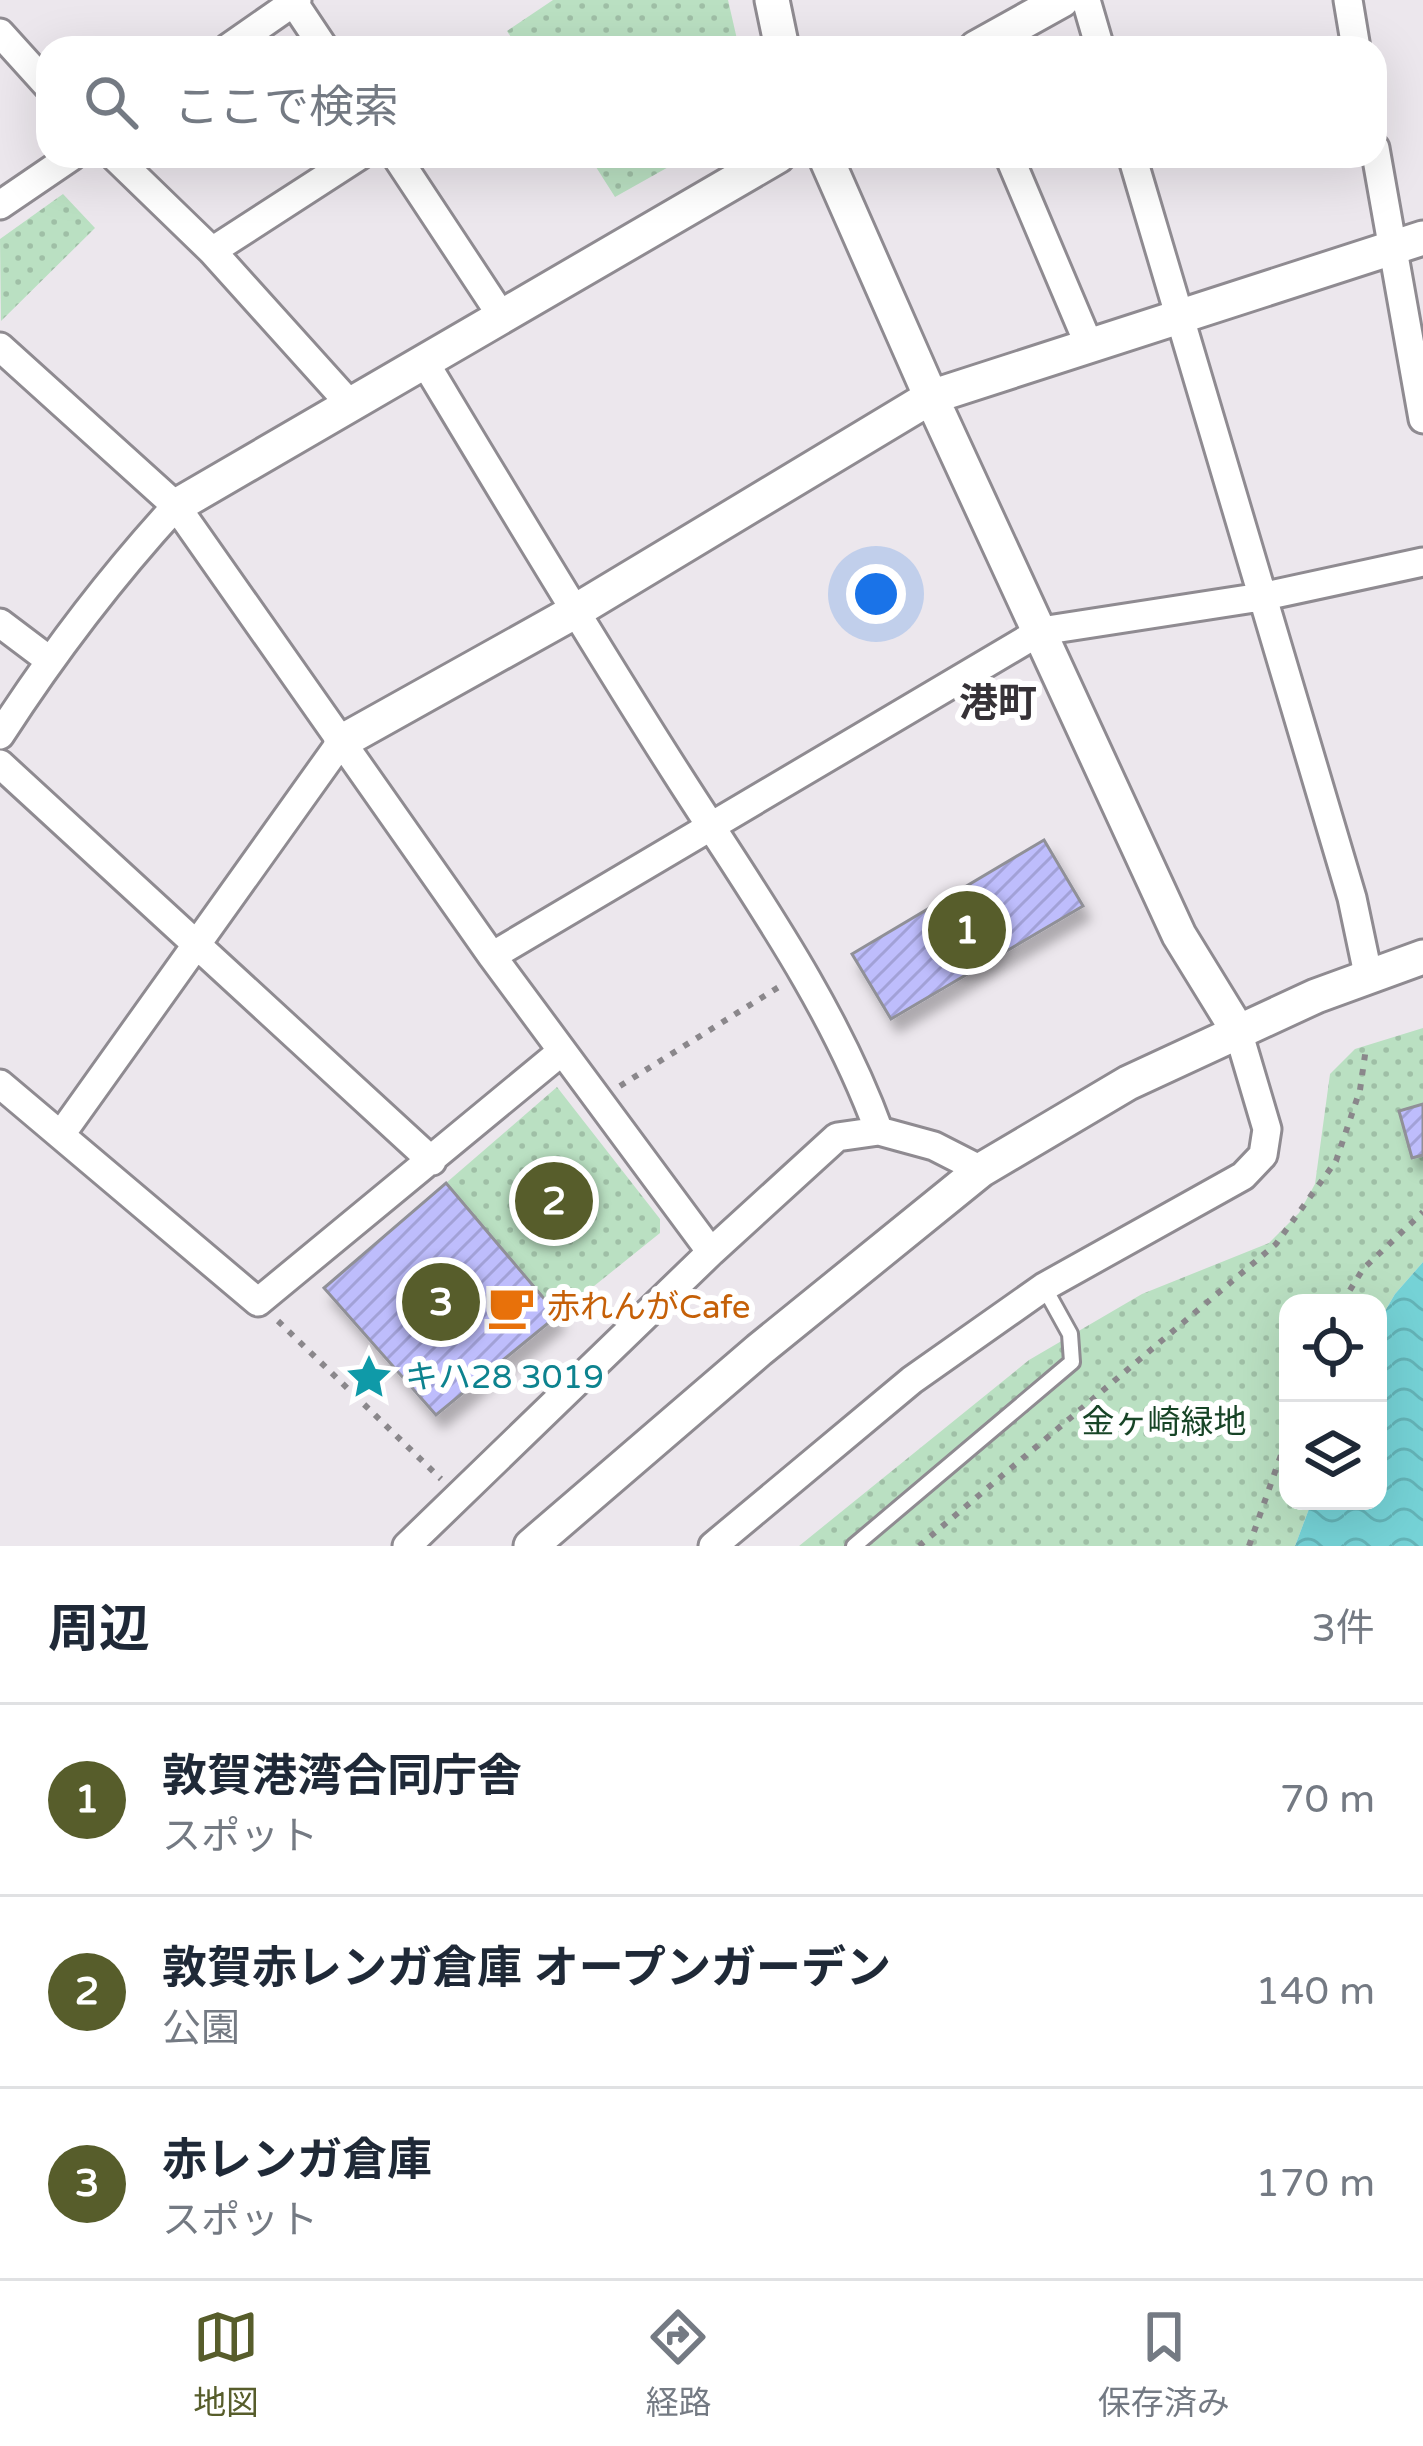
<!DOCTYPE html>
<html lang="ja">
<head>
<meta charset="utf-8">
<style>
  :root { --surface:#fff; --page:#f6f6f7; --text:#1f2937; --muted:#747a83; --line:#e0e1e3; --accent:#575d2b }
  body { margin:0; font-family:"Varela Round","Noto Sans JP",sans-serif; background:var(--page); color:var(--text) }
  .controls { position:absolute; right:36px; bottom:36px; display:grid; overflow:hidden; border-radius:24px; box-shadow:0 12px 48px #0002 }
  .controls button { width:108px; height:108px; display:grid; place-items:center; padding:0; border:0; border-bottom:3px solid var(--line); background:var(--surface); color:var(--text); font:60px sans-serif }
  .you { position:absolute; left:876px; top:594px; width:42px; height:42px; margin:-30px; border:9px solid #fff; border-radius:50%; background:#1a73e8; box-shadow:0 0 0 18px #1a73e833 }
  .badge { display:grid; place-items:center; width:78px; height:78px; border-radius:50%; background:var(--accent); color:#fff; font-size:39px; font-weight:700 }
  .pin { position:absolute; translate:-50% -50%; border:6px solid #fff; box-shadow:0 3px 12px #0006 }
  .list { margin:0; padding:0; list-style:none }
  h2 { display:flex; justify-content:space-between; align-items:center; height:156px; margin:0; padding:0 48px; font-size:51px }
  h2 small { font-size:39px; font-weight:400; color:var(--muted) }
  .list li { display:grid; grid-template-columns:78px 1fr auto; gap:36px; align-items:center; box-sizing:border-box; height:192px; padding:0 48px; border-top:3px solid var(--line) }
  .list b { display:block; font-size:45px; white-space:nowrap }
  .list p { margin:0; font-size:39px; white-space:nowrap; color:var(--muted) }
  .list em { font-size:39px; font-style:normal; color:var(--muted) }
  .icon { flex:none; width:66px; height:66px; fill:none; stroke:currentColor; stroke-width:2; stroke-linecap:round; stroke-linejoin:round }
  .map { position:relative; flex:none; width:1423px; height:1546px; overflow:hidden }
  .search { position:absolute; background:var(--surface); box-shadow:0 12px 48px #0002; left:36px; right:36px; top:36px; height:132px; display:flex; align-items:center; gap:30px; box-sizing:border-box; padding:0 42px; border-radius:36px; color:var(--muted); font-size:45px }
  .sheet { height:732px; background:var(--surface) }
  nav { display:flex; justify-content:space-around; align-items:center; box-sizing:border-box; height:168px; border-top:3px solid var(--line); background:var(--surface); font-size:33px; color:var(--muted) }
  nav a { display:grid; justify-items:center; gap:6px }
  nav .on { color:var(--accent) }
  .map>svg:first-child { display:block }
</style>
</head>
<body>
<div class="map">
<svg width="1423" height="1546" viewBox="0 0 1423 1546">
  <defs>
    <pattern id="grass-dots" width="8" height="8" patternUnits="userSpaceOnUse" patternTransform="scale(3)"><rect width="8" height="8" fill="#bae0c2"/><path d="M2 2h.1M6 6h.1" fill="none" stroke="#9fbfa6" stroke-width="1.8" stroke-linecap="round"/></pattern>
    <pattern id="water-waves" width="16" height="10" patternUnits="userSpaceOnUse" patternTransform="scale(3)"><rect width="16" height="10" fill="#75d2d6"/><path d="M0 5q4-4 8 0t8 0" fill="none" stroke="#64b3b7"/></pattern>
    <pattern id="building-hatch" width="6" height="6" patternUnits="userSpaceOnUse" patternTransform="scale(3)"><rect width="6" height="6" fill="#bebdfc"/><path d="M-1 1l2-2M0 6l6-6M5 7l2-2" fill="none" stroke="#a2a1d7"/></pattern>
    <filter id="shadow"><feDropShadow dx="7" dy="13" stdDeviation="6" flood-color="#0004"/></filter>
  </defs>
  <rect width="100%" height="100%" fill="#ece7ed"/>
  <!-- grass -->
  <path fill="url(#grass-dots)" d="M553,0H728L739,48H518L507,31Z
    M589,156H688L615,197Z
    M63,194L95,228L1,321L0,239Z
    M1423,1028V1262L1395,1294L1378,1323V1303H1288V1501H1312L1295,1546H799L1029,1360L1142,1294L1269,1243L1299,1213L1315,1184L1330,1074L1355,1049Z
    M557,1087L660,1219V1233L558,1315L446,1183Z"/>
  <!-- water -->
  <path fill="url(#water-waves)" d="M1423,1262V1546H1295L1312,1501H1378V1323L1395,1294Z"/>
  <!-- building -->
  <path fill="url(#building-hatch)" stroke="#909097" stroke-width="3" filter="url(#shadow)" d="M1044,840L1083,906L891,1019L852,954Z
    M1423,1104V1155L1412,1158L1399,1111Z
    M446,1183L558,1315L436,1415L324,1288Z"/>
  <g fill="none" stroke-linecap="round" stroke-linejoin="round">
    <defs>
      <path id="service" d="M854,1546L1072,1362L1070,1334L1044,1287"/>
      <path id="minor" d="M292,0L324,48
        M1086,0L1100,48
        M1348,0L1356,48
        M0,33L48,86
        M228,48L297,0
        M1375,148L1423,419
        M114,156L212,251L349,403
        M396,156L501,315
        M1009,156L1089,345
        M1132,156L1352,898L1368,974
        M0,205L72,156
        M212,251L359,156
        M0,347L176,506L492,956L711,1252
        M424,361C507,499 590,638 677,774C751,890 832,1002 879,1131
        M0,623L49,660
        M0,735C53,653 110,578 176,506
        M0,764L432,1161
        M492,956L1041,631L1261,597L1423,562
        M0,1084L258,1302L561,1052
        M62,1133L341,742
        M407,1546L711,1252L837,1137L879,1131L934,1146L981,1170
        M713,1546L912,1380L1044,1287L1243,1176L1263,1155L1267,1129L1238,1031"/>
      <path id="tertiary" d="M772,0L782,48
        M976,48L1062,0
        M825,156L931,397L1179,935L1238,1031
        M176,506L778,156
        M341,742L574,612L931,397L1423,238
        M531,1546L759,1350L981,1170L1128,1083L1316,996L1423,957"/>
    </defs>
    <!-- service casing -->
    <use href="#service" stroke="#8f8b91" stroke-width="20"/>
    <!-- minor casing -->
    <use href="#minor" stroke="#8f8b91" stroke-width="33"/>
    <!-- tertiary casing -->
    <use href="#tertiary" stroke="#8f8b91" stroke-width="39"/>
    <!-- path -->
    <path stroke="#8a878b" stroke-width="6" stroke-dasharray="6 9" stroke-linecap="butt" d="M620,1086L782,985
      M1342,1303L1363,1269L1423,1212
      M278,1321L441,1479
      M919,1546L1276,1244L1336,1161L1360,1090L1366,1048
      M1249,1546L1288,1435"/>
    <!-- service -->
    <use href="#service" stroke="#fff" stroke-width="14"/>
    <!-- minor -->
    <use href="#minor" stroke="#fff" stroke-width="27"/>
    <!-- tertiary -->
    <use href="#tertiary" stroke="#fff" stroke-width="33"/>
  </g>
  <!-- icons -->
  <defs>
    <symbol id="cafe-bare" viewBox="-9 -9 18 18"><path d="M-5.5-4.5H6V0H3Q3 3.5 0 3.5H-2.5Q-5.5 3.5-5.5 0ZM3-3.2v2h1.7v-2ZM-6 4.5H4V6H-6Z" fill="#e8710a" stroke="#fff" stroke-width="2.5" paint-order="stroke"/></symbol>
    <symbol id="sight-bare" viewBox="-9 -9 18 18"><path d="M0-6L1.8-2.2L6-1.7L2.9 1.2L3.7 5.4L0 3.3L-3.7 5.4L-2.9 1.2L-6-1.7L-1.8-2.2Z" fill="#0f9aa8" stroke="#fff" stroke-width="2.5" paint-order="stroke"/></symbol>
  </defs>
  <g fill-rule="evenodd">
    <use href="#cafe-bare" x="478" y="1274" width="66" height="66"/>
    <use href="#sight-bare" x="336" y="1344" width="66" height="66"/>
  </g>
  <g text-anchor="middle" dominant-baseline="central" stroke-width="12" stroke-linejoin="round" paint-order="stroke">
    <!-- food labels -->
    <g font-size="33" fill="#c56008" stroke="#fff" text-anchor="start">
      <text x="547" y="1307">赤れんがCafe</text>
    </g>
    <!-- culture labels -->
    <g font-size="33" fill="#0d838f" stroke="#fff" text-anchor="start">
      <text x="405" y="1377">キハ28 3019</text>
    </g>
    <!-- park labels -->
    <g font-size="33" fill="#174426" stroke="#fff">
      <text x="1164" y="1422">金ヶ崎緑地</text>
    </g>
    <!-- quarter labels -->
    <g font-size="39" font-weight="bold" fill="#363237" stroke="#fff">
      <text x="998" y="703">港町</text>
    </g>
  </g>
</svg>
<div class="controls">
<button><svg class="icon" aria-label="locate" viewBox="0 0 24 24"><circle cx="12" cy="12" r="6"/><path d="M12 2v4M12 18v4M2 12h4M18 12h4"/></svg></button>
<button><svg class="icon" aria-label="layers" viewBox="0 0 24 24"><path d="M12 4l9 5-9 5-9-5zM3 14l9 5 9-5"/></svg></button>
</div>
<div class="you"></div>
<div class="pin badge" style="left:967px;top:930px">1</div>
<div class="pin badge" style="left:554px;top:1201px">2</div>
<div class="pin badge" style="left:441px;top:1302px">3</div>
<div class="search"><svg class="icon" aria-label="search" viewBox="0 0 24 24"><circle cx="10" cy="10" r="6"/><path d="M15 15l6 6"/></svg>ここで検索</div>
</div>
<section class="sheet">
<h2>周辺<small>3件</small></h2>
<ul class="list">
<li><span class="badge">1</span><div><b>敦賀港湾合同庁舎</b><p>スポット</p></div><em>70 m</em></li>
<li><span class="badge">2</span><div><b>敦賀赤レンガ倉庫 オープンガーデン</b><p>公園</p></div><em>140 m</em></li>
<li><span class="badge">3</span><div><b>赤レンガ倉庫</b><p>スポット</p></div><em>170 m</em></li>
</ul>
</section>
<nav>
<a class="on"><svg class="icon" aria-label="map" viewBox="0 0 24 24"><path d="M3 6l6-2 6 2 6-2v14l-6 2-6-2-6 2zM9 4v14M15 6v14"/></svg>地図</a>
<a><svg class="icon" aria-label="directions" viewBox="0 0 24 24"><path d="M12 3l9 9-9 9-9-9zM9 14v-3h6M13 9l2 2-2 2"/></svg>経路</a>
<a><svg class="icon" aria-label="saved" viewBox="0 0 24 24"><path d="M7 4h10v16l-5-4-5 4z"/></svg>保存済み</a>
</nav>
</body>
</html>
